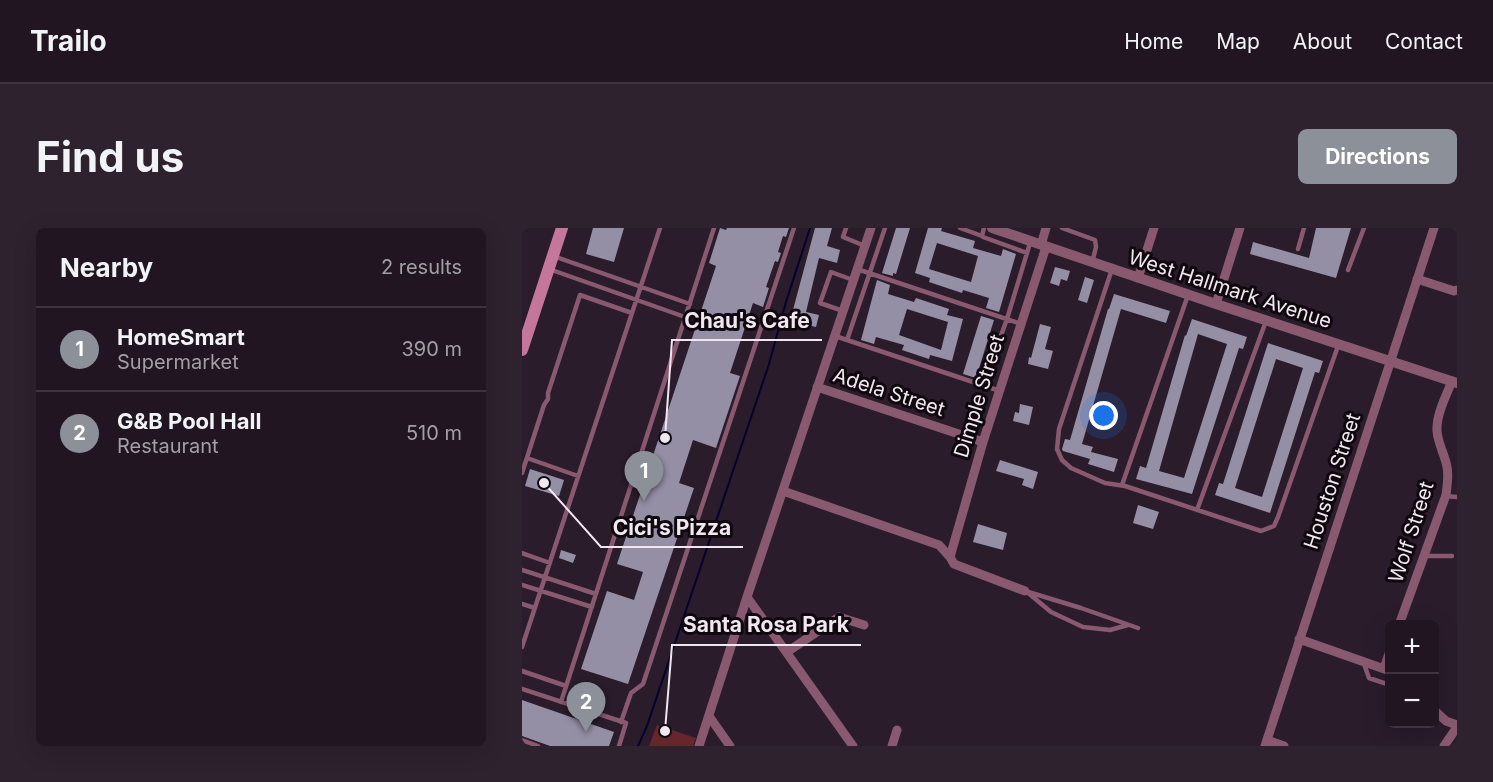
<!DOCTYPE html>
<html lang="en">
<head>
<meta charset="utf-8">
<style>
  :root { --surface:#201520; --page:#2d222d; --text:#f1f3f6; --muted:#a29fa5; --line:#3d343e; --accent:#8c9099 }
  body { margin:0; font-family:Inter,sans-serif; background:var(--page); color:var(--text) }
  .controls { position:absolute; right:18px; bottom:18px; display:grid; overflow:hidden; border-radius:9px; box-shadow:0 6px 24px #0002 }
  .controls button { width:54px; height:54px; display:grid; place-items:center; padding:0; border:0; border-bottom:2px solid var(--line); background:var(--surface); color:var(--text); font:30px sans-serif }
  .you { position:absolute; left:582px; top:188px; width:21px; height:21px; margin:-15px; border:4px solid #fff; border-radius:50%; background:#1a73e8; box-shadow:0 0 0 9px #1a73e833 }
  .badge { display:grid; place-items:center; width:39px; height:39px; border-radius:50%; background:var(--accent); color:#fff; font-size:20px; font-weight:700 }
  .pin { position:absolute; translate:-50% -50px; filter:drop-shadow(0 2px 3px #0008) }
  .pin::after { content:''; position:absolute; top:32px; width:21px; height:18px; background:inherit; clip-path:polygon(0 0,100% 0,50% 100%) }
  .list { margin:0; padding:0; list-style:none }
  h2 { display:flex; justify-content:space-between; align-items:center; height:78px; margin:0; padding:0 24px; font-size:26px }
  h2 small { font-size:20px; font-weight:400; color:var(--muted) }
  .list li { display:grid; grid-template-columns:39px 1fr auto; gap:18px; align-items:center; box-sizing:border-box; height:84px; padding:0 24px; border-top:2px solid var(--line) }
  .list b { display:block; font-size:22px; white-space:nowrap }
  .list p { margin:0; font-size:20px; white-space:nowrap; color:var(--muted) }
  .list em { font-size:20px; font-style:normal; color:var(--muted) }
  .map { position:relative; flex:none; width:935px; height:518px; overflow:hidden; border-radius:9px }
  header { display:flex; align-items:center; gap:36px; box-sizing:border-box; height:84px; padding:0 30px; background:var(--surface); border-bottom:2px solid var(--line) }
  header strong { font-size:28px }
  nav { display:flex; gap:33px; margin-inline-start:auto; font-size:21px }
  .intro { display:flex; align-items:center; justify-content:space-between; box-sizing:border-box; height:144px; padding:0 36px }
  h1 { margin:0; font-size:42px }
  .button { padding:15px 27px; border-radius:9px; background:var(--accent); color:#fff; font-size:21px; font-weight:700 }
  main { display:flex; gap:36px; padding:0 36px }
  aside { flex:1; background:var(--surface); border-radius:9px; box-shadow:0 6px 24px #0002 }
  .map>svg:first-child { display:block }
</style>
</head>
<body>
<header>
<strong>Trailo</strong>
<nav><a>Home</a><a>Map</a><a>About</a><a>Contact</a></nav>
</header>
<div class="intro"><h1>Find us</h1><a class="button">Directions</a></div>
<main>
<aside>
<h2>Nearby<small>2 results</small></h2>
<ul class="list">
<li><span class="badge">1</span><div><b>HomeSmart</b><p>Supermarket</p></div><em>390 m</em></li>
<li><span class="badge">2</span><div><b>G&amp;B Pool Hall</b><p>Restaurant</p></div><em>510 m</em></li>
</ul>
</aside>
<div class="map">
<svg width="935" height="518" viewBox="0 0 935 518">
  <rect width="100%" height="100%" fill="#2a1c2b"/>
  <!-- green -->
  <path fill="#65262c" d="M135,497L174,510L171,518H127Z"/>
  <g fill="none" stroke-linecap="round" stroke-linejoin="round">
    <!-- stream -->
    <path stroke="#04002d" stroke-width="2" d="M116,518L125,498L247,136L264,74L288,0"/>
  </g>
  <!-- building -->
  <path fill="#958fa6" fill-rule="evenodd" d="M71,0H102L92,34L64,26Z
    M198,0L204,2L205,0H267L264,9L261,8L256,24L259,25L256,34L253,33L244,59L247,60L241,79L231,75L208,145L218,148L194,220L171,212L157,255L172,260L106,456L59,441L85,363L112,372L121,344L95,336L194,38L187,35Z
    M293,0H310L305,18L318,22L315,35L297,30L284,84L297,87L294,99L268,93Z
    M374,0H388L374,46L371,45V48L360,45Z
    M406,0H420L419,3L453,13L451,20L479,28L481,21L494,26L477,84L464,80L467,70L441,62L440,65L407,54L408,50L393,45ZM415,15L456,28L449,54L407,41Z
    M794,0H829L814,50L728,26L731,14L787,30Z
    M533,39L548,43L545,53L539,51L537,58L528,55Z
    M563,49L572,52L565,75L556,72Z
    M355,52L368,57L366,66L392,74L394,70L427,81L425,87L441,91L430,133L408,127L407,131L380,122L382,117L354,109L352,116L339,112ZM385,81L426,94L419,122L377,107Z
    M592,66L648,83L644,95L599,81L560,216L571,219L569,224L596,231L592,244L566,236L568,231L541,223L540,221L543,211L548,212L586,81H587Z
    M459,88L472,92L454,150L441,146Z
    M670,91L725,109L721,121L717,120L670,266L614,251L618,238L624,240L663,107L664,108ZM676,106L705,116L662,250L637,243Z
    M518,96L529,99L523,121L531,123L526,141L506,136L507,129L509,130Z
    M746,115L801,133L797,145L793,144L748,285L693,267L697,255L701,256ZM754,131L781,140L740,269L713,260Z
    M498,176L511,179L507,197L491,193L493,184L497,185Z
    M478,232L516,244L511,261L500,257L502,251L474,243Z
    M8,241L42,252L37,268L3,258Z
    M616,277L637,284L631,301L611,295Z
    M456,296L485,305L481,322L451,314Z
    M39,322L54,327L51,335L37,330Z
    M0,472L92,504L87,518H28L0,508Z"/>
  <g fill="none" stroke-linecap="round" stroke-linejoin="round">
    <!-- service -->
    <path stroke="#89596f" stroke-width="4.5" d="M324,0L321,9L343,18
      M438,0L460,8
      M462,0L460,8L461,9L505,25L508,15
      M540,0L573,12L574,19L570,35
      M776,21L782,0
      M31,28L168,76
      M27,41L163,89
      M335,41L499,96
      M590,41L537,201L535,221L540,232L549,240L583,255L603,258L739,303L752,298L756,289L816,118
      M826,42L842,0
      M321,83L298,75L309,44L331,52
      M313,108L478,163
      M325,112L363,0
      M461,157L485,91L505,25
      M5,230L56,248
      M0,245L22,177L26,171V165L58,67L110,85
      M600,257L666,67
      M923,268L935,269
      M675,282L744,93
      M0,325L28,335
      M902,328H930
      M0,342L74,366
      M0,357L70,379
      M503,363L559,380L616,400
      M505,364L529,384L561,399L588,402L606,397
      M0,376L13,380
      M0,419L138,0
      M842,436L847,450L868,457
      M0,443L44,458
      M0,461L104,495L97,518
      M39,474L192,0
      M99,494L109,465L121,456L272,0
      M0,512L16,518"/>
    <!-- minor -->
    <path stroke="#89596f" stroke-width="9" d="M519,17L524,0
      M616,50L632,0
      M895,51L932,63L935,62
      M694,76L718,0
      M295,159L461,214
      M261,263L417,317L428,329L432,336L503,363
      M428,329L461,214L524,19
      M225,369L331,518
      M877,397L924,267C925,258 927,248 925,239C923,227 916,216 915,203C914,187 924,168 930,153
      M777,411L868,443
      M265,424L317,389L342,397
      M862,440L868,423
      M912,482L924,493L935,497
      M187,488L208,518
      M745,512L762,518
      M177,518L225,369L349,0
      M370,518L375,502
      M743,518L912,0
      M922,518L935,499"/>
    <!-- tertiary -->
    <path stroke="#89596f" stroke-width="10" d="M470,0L694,76L935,155"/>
    <!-- secondary -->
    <path stroke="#c4779b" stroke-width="12" d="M0,122L40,0"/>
  </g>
  <g text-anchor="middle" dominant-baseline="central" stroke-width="6" stroke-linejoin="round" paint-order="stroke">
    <!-- street labels -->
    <g font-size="20" fill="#f1e7f1" stroke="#0f090f">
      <text transform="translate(708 61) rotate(18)">West Hallmark Avenue</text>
      <text transform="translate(367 164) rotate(18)">Adela Street</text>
      <text transform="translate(457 168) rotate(-73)">Dimple Street</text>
      <text transform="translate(810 253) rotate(-72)">Houston Street</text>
      <text transform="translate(889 304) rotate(-72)">Wolf Street</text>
    </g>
  </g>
  <!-- callouts -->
  <path fill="none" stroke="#f1e7f1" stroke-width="2" d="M143 210L150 112H300M22 255L79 319H221M143 503L150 417H339"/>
  <g fill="#f1e7f1" stroke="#0f090f" stroke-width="2">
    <circle cx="143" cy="210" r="6"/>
    <circle cx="22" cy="255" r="6"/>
    <circle cx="143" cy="503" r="6"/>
  </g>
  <g font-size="21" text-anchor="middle" font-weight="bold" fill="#f1e7f1" stroke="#0f090f" stroke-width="6" stroke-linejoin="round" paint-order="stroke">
    <text x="225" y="100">Chau's Cafe</text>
    <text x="150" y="307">Cici's Pizza</text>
    <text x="244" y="404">Santa Rosa Park</text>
  </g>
</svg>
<div class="controls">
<button>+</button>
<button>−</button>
</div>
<div class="you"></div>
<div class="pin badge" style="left:122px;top:273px">1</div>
<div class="pin badge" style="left:64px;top:504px">2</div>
</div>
</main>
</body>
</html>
